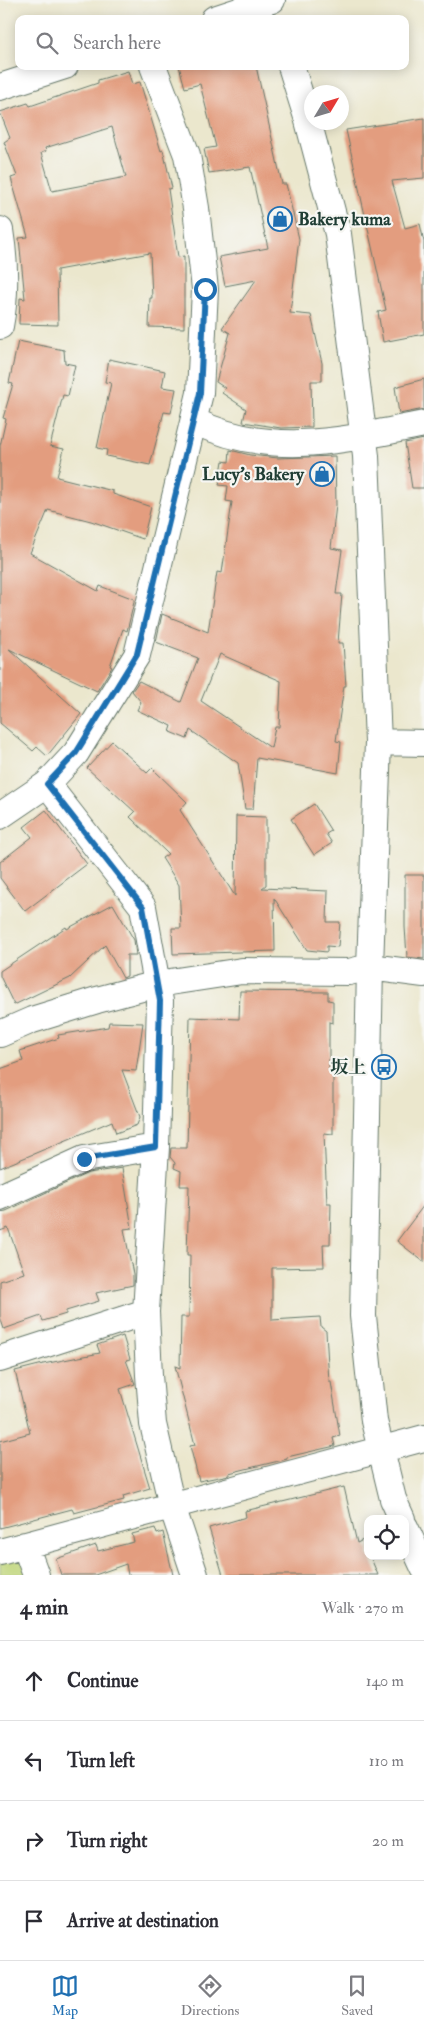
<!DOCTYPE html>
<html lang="en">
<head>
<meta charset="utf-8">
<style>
  :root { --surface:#fff; --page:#f2f2f3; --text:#2b2b33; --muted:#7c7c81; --line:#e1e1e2; --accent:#1f6fb2 }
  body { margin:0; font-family:"IM FELL Double Pica","Noto Serif JP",serif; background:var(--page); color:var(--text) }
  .controls { position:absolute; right:15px; bottom:15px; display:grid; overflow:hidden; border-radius:10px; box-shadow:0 2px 12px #0003 }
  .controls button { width:45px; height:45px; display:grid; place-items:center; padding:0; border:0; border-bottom:1px solid var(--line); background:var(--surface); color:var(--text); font:25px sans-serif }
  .compass { position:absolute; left:304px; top:85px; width:45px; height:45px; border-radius:50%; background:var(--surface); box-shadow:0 2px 12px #0003; rotate:52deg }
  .stop { position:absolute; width:15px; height:15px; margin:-11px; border:4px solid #1f6fb2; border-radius:50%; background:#fff }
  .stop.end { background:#1f6fb2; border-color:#fff; box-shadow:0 1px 5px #0008 }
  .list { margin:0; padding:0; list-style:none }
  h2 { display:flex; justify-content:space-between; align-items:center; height:65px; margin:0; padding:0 20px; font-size:21px }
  h2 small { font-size:16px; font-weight:400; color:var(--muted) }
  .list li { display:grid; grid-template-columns:32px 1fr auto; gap:15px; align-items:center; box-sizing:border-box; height:80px; padding:0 20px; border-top:1px solid var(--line) }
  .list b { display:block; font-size:19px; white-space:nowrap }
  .list em { font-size:16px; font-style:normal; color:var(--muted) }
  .icon { flex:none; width:28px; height:28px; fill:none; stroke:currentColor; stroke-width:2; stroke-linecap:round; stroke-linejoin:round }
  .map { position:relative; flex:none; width:424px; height:1575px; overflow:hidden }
  .search { position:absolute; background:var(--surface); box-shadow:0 2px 12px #0003; left:15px; right:15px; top:15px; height:55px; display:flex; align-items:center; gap:12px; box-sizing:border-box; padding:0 18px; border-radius:10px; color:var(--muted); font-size:19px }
  .sheet { height:385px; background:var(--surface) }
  nav { display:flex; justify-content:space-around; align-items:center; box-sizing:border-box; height:70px; border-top:1px solid var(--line); background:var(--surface); font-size:14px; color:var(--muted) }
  nav a { display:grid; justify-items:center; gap:2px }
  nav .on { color:var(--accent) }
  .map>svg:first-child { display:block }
</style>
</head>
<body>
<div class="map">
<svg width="424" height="1575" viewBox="0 0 424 1575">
  <rect width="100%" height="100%" fill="#f6f6f2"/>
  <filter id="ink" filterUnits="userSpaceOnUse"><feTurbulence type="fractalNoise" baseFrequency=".02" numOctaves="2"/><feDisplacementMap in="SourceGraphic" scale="10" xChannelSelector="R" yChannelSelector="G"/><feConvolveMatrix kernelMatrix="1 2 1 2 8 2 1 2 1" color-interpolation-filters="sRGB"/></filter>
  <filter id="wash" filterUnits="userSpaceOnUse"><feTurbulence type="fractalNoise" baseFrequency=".0096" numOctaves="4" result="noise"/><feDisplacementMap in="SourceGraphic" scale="20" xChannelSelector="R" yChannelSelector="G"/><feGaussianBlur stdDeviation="1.12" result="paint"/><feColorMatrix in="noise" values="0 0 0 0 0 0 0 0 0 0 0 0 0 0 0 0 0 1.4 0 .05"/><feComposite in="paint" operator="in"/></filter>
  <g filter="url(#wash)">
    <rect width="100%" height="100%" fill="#ebe7cd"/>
    <!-- green -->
    <path fill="#c0d67a" stroke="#708a57" d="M25,1545L36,1575H0V1552Z"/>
    <g id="blocks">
      <!-- building -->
      <path fill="#e39d7f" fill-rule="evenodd" d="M179,66H256L282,184H286L299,239L290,313L311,315L322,363V381H311L312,427L281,428L243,422L246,409L222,393L225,388L216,382L230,333L222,328L256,280L225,286L219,257L268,248L250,167L209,173L204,149L216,147L200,84L185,88Z
        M128,71L132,84L140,82L161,151L163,150L172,188L168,189L178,257L184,256V328L149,327L150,298H152L150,253L57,270L58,325L19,324L20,298L25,299L19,238L28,237L11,178L17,176L4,142L10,138L0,112L28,103L30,106L98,83V80ZM112,127L126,177L52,191L41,153L46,151L45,148Z
        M424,118V178L392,181L405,228L420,224L424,242V334L383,342L378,312L386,310L346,130Z
        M18,341L64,350L65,363L75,365L68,396L63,395L50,446L64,449L57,477L113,491V494L151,507L143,539L91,521L48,510L30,553L98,591L100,586L134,599V602L127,631L123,629L110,666L112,667L97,691L9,649L81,714L47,756L37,747L33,751L0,723V446L6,419L3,418L13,384L9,383Z
        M109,359L165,371L162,387L176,389L171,413L164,412L150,465L106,456L107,450L97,448L111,383L105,382Z
        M424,379V409L399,414L395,387Z
        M424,439V488H412L405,443Z
        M230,450L250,455L278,458L335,456L336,505L331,548L342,550L336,594H342L338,643H343L346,686H344L336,741L341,742L338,773L257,758L253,809H245L238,763L190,730L187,739L170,732L172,726L137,710L141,702L132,691L139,681L181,702L198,658L156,642L162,614L208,632L217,572L222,573L232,502L226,501L228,486L219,485L223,461L229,462ZM220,654L281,681L279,727H275L271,748L201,701Z
        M112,741L147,773L152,768L187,802L180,810L235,896L236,816L266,817V885L262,888L328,891L327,922H340L338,947L327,946V952L307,950L274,898L275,951L173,954L172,928H181L179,885L162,858L168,854L130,817L135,812L87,768Z
        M314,804L331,831L326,834L332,843L314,855L291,819Z
        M46,810L87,864L25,911L0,878V862L32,837L24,827Z
        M405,875H424V959L407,957L405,927Z
        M113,904L134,940L136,955H127V976L123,978L105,945L70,978L14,1005L0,976V971L66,927L67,929Z
        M240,991L328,992V1000L333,1001V1023L329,1022V1071H333V1134L324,1133L327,1203H331L330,1244H323L324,1267L272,1268V1320L320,1317L321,1327L326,1331L329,1382H331L340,1436L333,1438L335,1446L287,1457V1459L229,1473V1475L199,1481L190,1446L195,1445L175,1366L180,1368L181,1317H189L190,1255H187L189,1186H180L181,1171L174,1168L175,1163L170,1157L171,1148H187L190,1017L239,1019Z
        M109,1022L143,1023L136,1071L122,1070L140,1117L137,1125L116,1133L112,1121L0,1168V1069L23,1061L20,1051L59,1038L58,1035L108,1027Z
        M122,1168L132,1228L124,1229L133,1274V1285L96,1293L99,1301L66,1311V1314L43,1321L41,1316L4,1329L0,1317V1281L24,1273L8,1228L0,1231V1212L6,1211L88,1173Z
        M424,1205V1262L397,1241Z
        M123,1336L130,1359L126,1360L135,1384L120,1389L150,1488L123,1496L124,1500L74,1513L72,1509L0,1528V1441L30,1433L15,1371L43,1364L100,1353L97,1345Z
        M344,1487L357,1543L363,1540L368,1550V1556H370L378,1575H223L209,1528L246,1517L245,1511Z
        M155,1528L157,1534L163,1532L173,1575H128L126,1564L95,1575H61L56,1559L96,1545L98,1551L134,1542L132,1534Z"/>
    </g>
  </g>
  <g filter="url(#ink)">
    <use href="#blocks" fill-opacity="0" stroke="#66786a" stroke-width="1"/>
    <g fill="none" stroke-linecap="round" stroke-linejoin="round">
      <defs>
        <path id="minor" d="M214,19L272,0
          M291,66L307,117L338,234L366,456L378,742L370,967L363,1316L374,1421L393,1499L402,1519
          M0,87L65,66
          M0,230C5,261 6,295 0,326
          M194,421C272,459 344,440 424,424
          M378,742L424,743
          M47,784L143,907L160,1001L156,1147L146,1312L149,1375L153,1424L172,1506L195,1575
          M0,816L47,784L76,753L137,655L200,393L205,289L196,208L187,155L153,66
          M0,1034L32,1020L97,1000L157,984L242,971L349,972L370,967L424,974
          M0,1197L84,1159L156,1147
          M0,1359L146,1312
          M405,1527L424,1568
          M25,1545L36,1575
          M0,1552L424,1438"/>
      </defs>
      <!-- minor casing -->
      <use href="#minor" stroke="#66786a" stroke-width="28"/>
      <!-- minor -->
      <use href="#minor" stroke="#fff" stroke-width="26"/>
    </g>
  </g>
  <g fill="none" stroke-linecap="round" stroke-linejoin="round" filter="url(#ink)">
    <!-- route -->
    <path stroke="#1f6fb2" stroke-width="6" d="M84,1159L156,1147L160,1001L143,907L47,784L76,753L137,654L200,393L205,289"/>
  </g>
  <!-- icons -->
  <defs>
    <symbol id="shop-ring" viewBox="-11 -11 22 22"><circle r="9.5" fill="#f6f6f2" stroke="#1f6fb2" stroke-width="1.5"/><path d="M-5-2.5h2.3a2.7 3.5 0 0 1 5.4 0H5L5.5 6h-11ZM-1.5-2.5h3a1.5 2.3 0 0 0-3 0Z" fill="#1f6fb2"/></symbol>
    <symbol id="bus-ring" viewBox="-11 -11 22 22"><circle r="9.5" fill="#f6f6f2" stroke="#1f6fb2" stroke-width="1.5"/><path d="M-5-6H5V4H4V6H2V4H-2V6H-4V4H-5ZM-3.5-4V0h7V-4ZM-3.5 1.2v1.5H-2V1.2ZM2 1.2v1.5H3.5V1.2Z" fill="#1f6fb2"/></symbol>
  </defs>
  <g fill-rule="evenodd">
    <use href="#shop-ring" x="266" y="205" width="28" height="28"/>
    <use href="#shop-ring" x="308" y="460" width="28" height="28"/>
    <use href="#bus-ring" x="370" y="1053" width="28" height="28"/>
  </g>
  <g text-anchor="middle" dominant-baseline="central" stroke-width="4.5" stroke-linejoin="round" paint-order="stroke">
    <!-- poi labels -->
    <g font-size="18" font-weight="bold" fill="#1f3d34" stroke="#f6f6f2" text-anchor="end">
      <text x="298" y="219" text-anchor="start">Bakery kuma</text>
      <text x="304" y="474">Lucy's Bakery</text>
      <text x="366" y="1067">坂上</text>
    </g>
  </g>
</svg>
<div class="controls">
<button><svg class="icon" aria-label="locate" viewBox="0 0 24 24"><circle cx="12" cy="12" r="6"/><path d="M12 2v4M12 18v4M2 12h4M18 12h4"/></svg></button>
</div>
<svg class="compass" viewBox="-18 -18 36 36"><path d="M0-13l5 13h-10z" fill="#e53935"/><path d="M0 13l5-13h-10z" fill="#7c7c81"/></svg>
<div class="stop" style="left:205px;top:289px"></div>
<div class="stop end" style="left:84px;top:1159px"></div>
<div class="search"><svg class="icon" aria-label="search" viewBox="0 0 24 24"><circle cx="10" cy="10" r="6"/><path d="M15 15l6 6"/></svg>Search here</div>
</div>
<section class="sheet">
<h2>4 min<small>Walk · 270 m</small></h2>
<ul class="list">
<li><svg class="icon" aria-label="ahead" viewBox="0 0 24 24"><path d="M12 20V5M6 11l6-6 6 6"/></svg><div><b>Continue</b></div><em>140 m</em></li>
<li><svg class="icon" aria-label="left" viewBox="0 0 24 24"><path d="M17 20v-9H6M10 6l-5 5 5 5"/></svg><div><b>Turn left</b></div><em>110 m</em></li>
<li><svg class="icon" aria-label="right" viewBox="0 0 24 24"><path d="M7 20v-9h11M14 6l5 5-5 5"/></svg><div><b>Turn right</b></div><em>20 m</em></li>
<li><svg class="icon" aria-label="arrive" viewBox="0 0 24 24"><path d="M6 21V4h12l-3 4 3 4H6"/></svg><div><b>Arrive at destination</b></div></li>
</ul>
</section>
<nav>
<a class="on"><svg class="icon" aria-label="map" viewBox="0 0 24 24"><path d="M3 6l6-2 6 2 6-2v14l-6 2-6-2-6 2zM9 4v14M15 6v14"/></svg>Map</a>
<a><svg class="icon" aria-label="directions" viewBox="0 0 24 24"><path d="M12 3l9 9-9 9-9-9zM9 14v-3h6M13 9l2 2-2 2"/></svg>Directions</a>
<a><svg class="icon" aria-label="saved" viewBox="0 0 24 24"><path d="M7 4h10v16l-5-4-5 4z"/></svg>Saved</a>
</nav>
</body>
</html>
